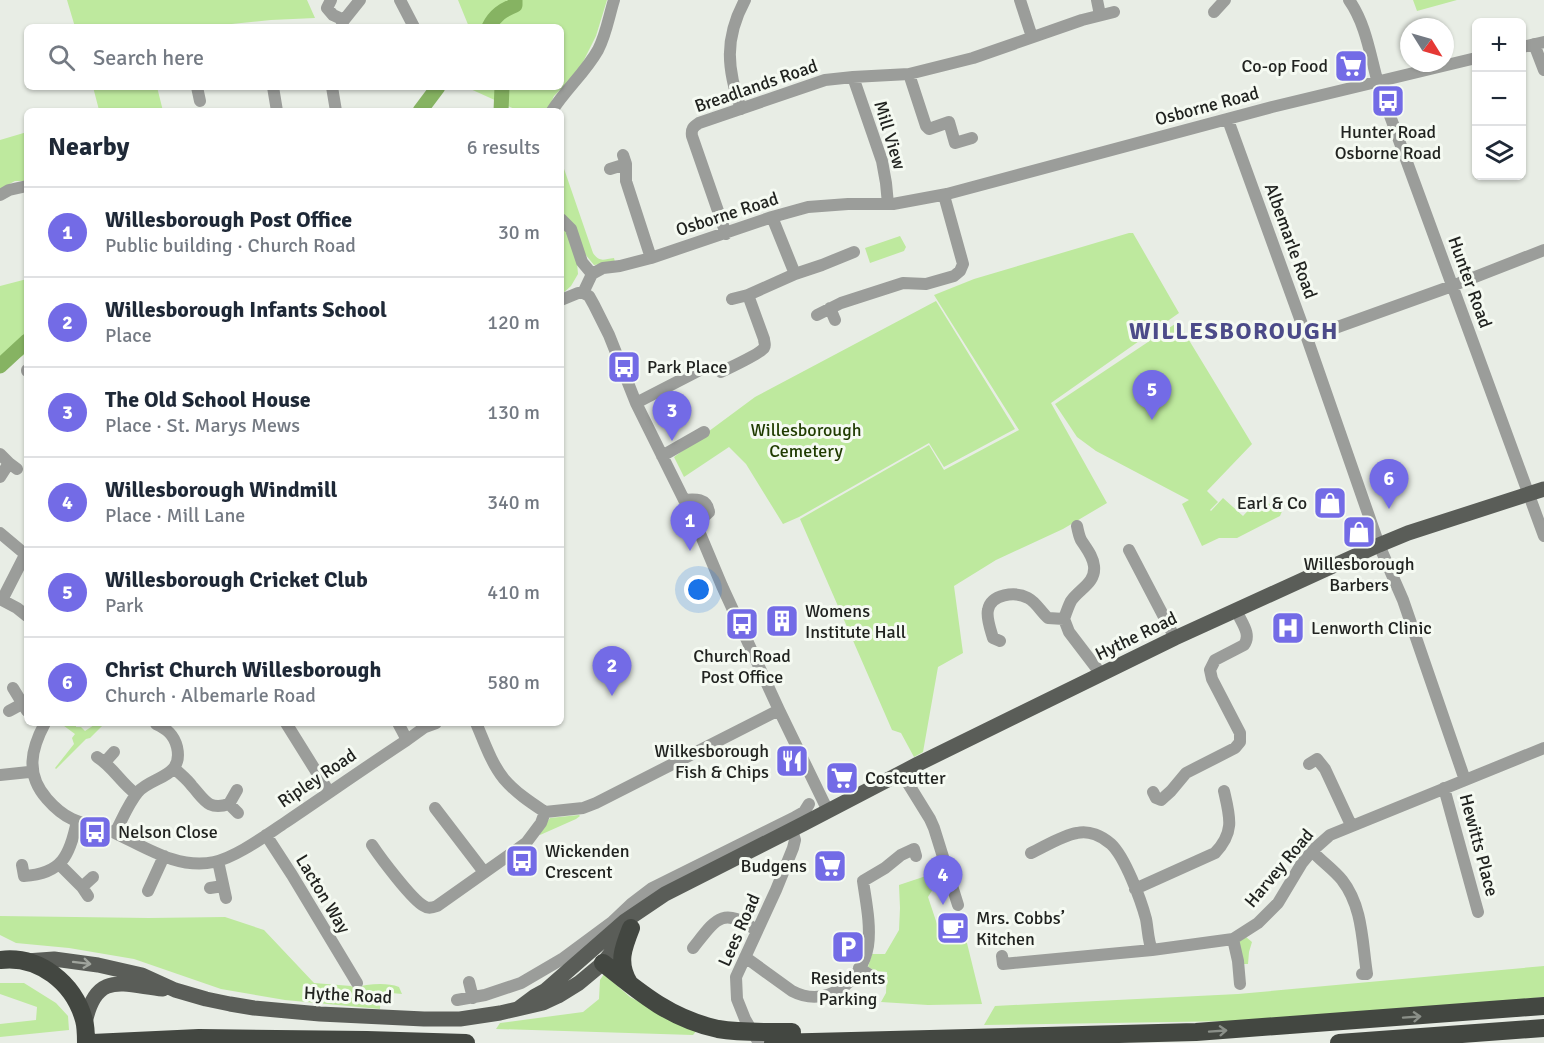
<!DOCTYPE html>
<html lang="en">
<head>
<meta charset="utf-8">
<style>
  :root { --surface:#fff; --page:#f2f2f3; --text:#1f2937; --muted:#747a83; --line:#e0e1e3; --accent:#736be6 }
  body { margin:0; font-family:Signika,sans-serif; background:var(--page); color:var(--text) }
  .controls { position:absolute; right:18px; top:18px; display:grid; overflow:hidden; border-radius:9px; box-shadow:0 2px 4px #0004 }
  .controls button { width:54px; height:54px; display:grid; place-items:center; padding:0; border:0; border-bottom:2px solid var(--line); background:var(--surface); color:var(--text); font:30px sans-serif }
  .compass { position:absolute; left:1400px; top:18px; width:54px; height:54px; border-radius:50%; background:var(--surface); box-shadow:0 2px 4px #0004; rotate:127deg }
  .you { position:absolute; left:699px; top:590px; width:21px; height:21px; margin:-15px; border:4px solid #fff; border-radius:50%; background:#1a73e8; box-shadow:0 0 0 9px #1a73e833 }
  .badge { display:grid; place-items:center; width:39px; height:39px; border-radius:50%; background:var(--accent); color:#fff; font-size:20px; font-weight:700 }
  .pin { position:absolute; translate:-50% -50px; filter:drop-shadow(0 2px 3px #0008) }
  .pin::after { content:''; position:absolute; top:32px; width:21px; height:18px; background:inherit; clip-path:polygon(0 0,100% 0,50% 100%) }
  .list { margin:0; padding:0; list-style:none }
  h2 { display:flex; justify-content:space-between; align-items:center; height:78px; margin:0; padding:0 24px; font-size:26px }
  h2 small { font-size:20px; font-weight:400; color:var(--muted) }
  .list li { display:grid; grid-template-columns:39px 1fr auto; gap:18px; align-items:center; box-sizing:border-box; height:90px; padding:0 24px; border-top:2px solid var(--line) }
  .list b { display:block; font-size:22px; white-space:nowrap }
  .list p { margin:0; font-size:20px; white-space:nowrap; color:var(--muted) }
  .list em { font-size:20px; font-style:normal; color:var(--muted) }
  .icon { flex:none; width:33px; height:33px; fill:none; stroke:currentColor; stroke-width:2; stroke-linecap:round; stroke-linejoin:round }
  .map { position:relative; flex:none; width:1544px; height:1043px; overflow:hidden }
  .search { position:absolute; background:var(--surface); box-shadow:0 2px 4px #0004; left:24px; top:24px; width:540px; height:66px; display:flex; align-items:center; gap:15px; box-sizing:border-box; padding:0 21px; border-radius:9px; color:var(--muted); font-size:22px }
  .panel { position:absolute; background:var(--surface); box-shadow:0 2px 4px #0004; left:24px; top:108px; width:540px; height:618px; border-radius:9px }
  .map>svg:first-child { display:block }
</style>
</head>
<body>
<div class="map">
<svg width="1544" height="1043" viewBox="0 0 1544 1043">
  <rect width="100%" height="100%" fill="#e8ede5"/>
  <!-- green -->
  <path fill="#bee99e" d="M67,0H307L315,18L271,20L202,27H75Z
    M458,0H607L596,36L578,72L554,96L547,111H519L466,87H561V27H469Z
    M1413,0H1457L1417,11Z
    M93,87H157L163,111H98L99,110Z
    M27,132V181H15L0,189V140Z
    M561,160L593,253C600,263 604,259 614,258L615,262L594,265L585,254L561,215Z
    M561,223L568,229L577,263L578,274L571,286L561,295Z
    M1129,233H1133L1179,313L1051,403L1107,503L1063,529L996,560L954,586L963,653L938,667L923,752L914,757L901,733L892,730L800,519L929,445L944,470L1019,430L934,295L974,279Z
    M900,236L906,247L904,251L870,263L865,248Z
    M27,279V353L0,370V286Z
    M936,301L1015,429L944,467L929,443L799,517L783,524L746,464L729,447L684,477L674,457L755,397Z
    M1178,322L1252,444L1207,491L1218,502L1210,510L1211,511L1223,498L1243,516L1257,501H1262L1283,509L1280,516L1237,538H1219L1202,546L1182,504L1189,500L1096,451L1077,437L1055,404Z
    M60,723H76V727H81L85,731L97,723H105L90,738L86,739L56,769L55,768L74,744L72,738L75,734Z
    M579,815L580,816L576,819L540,835L539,832L550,818Z
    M929,875L933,889L928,897L943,942L965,935L982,1004L928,1005L881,1002L886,993L887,972L876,971L868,967L872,954H885L899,930L900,908L899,885Z
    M0,916L149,918L225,917L264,930L314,983L351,986L354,988C367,984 386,982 399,987L402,994L381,992L380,1009L285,1000L221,989L134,959L69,948L16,943L0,935Z
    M1246,937L1252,942L1249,952L1248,964H1242L1238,942Z
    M1544,966V997L1454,1006L1233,1021L984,1025L995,1006L1238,994Z
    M604,974L630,997L667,1016L698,1029L693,1035L496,1029L500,1023L583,1012L599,999L600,980Z
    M0,983H24L56,1003L68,1016L69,1030L0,1037V1024L36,1020L37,1007L0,994Z"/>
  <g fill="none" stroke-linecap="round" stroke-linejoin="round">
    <!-- river -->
    <path stroke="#86b362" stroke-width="15" d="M489,27C495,15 503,10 515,5V0
      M420,111L438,87
      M501,111L502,87
      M0,366L27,341"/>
    <!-- minor -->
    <path stroke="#9b9d9a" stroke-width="12" d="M331,0L327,8L333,15L344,20
      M400,0L414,27
      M1020,0L1032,37
      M1097,0L1100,15
      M1349,0C1366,24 1370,55 1378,83L1544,536
      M1214,12L1225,0
      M341,27L344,20L360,0
      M1534,44L1544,70
      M1522,47L1544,42
      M909,74L926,126L929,129L949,122L955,143L972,138
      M853,77L882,161L886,183L888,204
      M197,87L200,101
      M273,87L277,111
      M332,87L336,111
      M741,109C727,69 724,39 745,0
      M552,111C565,90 585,73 598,50C606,35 609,16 614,0
      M1228,120L1307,338L1379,545L1403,600L1465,780
      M623,155L626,164V181L651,258
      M610,169L626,164
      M0,195L9,190L27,186
      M772,217L795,274
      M561,219L571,229L582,262L592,274L583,293
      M726,234L692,136C691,129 693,127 699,123L825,80L853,77L909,74L973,58L1082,20L1114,12
      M592,274L603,268L620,266L651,258L772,217L808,207L848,204H893L947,194L1272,107L1476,58
      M583,293L589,296L594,305L609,335L636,403L696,524L722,586L779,710L828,811
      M732,299L748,295L795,274L822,265L854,252
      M561,300L578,293H583
      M830,308L835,320
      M817,315L841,303L903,283L926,284L954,276L960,271L963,264L945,199L947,194
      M1307,338L1452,286L1544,250
      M27,370V371
      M721,372C729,368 760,354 764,348C766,345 764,342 764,339L748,295
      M636,403L700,370
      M0,454L9,463L17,469
      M662,456L704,432
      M0,477L9,463
      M684,500C695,499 707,498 709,512L696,524
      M1077,526C1078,531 1079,536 1081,540C1086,548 1093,556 1094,566C1096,583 1079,589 1071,601C1068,607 1066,613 1064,619L1069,632L1101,674
      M0,533L25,554
      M1129,550L1175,638
      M0,599L17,608L27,616
      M2,600L27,551
      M1000,641L993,638C991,631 986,618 988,610C991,594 1015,591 1028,598C1036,602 1041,612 1048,618L1064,619
      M13,688L27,711
      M9,711L22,704
      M45,723C31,749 25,774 47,799C54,807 61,814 72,819C85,825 101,827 115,833C145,847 179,870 214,862C237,857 266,835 286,822C326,795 366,767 407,740L425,727L436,723
      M286,723L329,792
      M398,723L407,740
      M476,723C484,741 491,763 504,779C515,792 530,802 545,812L583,808L596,803L779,710
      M97,757C113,767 121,783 136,794
      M105,762L114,752
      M1309,764L1317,759L1325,769L1351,825
      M174,768C180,774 187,779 192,786C204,799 208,811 229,804L237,790
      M901,772L930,819L934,828L958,905
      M0,775L29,772L33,770
      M1444,788L1478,912
      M1153,792L1156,798L1161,800L1171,791L1186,773L1235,748L1240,742V733L1212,679L1210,670L1215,660L1244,645C1252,634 1241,622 1236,610
      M229,804L238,813
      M435,808L484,872
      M115,833C122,820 128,804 138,792C152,776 184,778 177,747C174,735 167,729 156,724
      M266,835L292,875L357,983
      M372,845C380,857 412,900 424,906C428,909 432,908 437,906L526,843L541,823L545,812
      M1312,851C1321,861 1333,869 1342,880C1363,907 1362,942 1367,974H1362
      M1031,853C1044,847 1063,835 1077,833C1089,830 1102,836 1111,844C1125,857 1141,900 1146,919C1148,929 1148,941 1152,950
      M218,861L226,898
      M59,864L82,887L88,896
      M22,865L24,876C62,874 70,855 77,821
      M82,887L93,877
      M210,888L223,886
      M1135,889L1215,853C1235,832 1230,817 1224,791
      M148,891L164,856
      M1233,939L1238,961L1240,984
      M693,948C716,919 722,906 756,930
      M1002,956L1003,964L1152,950L1233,939L1258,923L1278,903L1302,863L1312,851L1330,835L1544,748
      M745,957L792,991C826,1009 862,982 868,946C871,925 866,902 863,881L885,868L901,855L914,849L916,856
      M859,968L870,975
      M469,982L473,998
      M457,1000L485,995L521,983L562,959L612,922L631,904L652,888L795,817L804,812L809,804
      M759,1043L745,1019L737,999L736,977L776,890L793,848L795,840L792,830"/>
    <!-- major -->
    <path stroke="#5a5d58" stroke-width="15" d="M26,961L54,959L98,965L142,975L175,990L206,999L230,1004L254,1008L320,1014L424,1019H460L500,1013L543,1003L558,996L579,983L603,963L626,934
      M519,1008L535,996L546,990L625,921L665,894L803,824L918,764L1175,638L1379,545L1408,533L1544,489
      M85,1023C96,970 123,985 163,989"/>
    <!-- highway -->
    <path stroke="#434741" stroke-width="18" d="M0,960C39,955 74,983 84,1020C86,1027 86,1035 86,1043
      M603,963C640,993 671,1019 718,1029C742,1033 768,1032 792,1032
      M629,983C617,963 623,948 631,928
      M92,1043L199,1038L367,1040L466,1043
      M773,1043L1196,1032L1544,1006
      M1339,1043L1544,1028"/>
  </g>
  <!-- one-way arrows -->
  <defs><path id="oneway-shaft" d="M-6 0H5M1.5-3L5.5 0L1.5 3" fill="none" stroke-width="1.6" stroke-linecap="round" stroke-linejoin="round" transform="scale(1.5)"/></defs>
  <use stroke="#a0a49d" href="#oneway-shaft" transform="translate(82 963) rotate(7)"/>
  <g stroke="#8a8f88">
    <use href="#oneway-shaft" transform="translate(1412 1017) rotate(-4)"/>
    <use href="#oneway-shaft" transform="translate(1218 1031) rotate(-4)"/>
  </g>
  <!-- icons -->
  <defs>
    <symbol id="supermarket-square" viewBox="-11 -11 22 22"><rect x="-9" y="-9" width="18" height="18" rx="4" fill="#736be6" stroke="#f5faf2"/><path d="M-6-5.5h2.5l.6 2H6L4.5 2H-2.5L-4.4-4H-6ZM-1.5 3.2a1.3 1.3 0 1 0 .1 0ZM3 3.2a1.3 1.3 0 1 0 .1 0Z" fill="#fff"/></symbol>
    <symbol id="bus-square" viewBox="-11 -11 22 22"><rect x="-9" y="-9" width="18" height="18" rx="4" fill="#736be6" stroke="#f5faf2"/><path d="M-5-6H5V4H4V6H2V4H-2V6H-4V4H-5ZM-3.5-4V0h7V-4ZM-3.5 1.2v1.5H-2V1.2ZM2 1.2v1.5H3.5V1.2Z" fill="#fff"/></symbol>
    <symbol id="shop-square" viewBox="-11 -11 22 22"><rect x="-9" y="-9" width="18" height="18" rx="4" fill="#736be6" stroke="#f5faf2"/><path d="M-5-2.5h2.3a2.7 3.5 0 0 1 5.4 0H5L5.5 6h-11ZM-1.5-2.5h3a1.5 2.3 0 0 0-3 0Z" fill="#fff"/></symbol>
    <symbol id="building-square" viewBox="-11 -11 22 22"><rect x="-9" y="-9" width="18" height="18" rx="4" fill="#736be6" stroke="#f5faf2"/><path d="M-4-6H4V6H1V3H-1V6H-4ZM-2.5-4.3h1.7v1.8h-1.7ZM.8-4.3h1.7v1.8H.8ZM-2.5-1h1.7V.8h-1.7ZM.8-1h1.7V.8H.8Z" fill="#fff"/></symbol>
    <symbol id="hospital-square" viewBox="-11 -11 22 22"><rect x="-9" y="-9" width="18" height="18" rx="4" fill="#736be6" stroke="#f5faf2"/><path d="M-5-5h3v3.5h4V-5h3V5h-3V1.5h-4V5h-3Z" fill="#fff"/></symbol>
    <symbol id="restaurant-square" viewBox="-11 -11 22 22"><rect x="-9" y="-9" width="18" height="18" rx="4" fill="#736be6" stroke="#f5faf2"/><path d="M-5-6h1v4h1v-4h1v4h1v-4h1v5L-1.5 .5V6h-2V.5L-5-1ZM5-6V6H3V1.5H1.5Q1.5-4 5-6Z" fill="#fff"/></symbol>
    <symbol id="cafe-square" viewBox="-11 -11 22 22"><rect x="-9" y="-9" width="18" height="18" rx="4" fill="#736be6" stroke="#f5faf2"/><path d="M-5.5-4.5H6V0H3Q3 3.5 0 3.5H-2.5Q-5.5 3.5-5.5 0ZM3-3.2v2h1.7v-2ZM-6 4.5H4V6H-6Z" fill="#fff"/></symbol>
    <symbol id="parking-square" viewBox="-11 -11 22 22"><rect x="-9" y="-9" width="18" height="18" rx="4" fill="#736be6" stroke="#f5faf2"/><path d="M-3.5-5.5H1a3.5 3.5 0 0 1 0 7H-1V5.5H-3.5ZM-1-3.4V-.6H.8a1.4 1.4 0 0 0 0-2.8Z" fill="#fff"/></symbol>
  </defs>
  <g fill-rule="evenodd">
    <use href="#supermarket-square" x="1332" y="47" width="38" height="38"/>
    <use href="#bus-square" x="1369" y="82" width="38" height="38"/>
    <use href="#bus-square" x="605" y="348" width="38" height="38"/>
    <use href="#shop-square" x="1311" y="484" width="38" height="38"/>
    <use href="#shop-square" x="1340" y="513" width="38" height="38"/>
    <use href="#building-square" x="763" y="602" width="38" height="38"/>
    <use href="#bus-square" x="723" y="605" width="38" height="38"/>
    <use href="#hospital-square" x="1269" y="609" width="38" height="38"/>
    <use href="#restaurant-square" x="773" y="742" width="38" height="38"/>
    <use href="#supermarket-square" x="823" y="759" width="38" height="38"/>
    <use href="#bus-square" x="76" y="813" width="38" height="38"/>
    <use href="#bus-square" x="503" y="842" width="38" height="38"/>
    <use href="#supermarket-square" x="811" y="847" width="38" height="38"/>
    <use href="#cafe-square" x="934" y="909" width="38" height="38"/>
    <use href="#parking-square" x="829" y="928" width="38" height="38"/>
  </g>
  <g text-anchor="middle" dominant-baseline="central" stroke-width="6" stroke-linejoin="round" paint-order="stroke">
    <!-- poi labels -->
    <g font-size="18" fill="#212320" stroke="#f5faf2" text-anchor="start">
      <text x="1328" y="66" text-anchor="end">Co-op Food</text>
      <text x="1388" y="132" text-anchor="middle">Hunter Road<tspan x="1388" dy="21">Osborne Road</tspan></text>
      <text x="647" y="367">Park Place</text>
      <text x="1307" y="503" text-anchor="end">Earl &amp; Co</text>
      <text x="1359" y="564" text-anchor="middle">Willesborough<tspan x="1359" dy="21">Barbers</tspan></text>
      <text x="805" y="611">Womens<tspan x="805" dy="21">Institute Hall</tspan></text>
      <text x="1311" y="628">Lenworth Clinic</text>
      <text x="742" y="656" text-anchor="middle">Church Road<tspan x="742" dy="21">Post Office</tspan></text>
      <text x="769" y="751" text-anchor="end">Wilkesborough<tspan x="769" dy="21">Fish &amp; Chips</tspan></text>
      <text x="865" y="778">Costcutter</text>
      <text x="118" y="832">Nelson Close</text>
      <text x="545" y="851">Wickenden<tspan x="545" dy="21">Crescent</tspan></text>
      <text x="807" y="866" text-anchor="end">Budgens</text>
      <text x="976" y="918">Mrs. Cobbs’<tspan x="976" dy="21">Kitchen</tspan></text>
      <text x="848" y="978" text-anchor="middle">Residents<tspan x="848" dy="21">Parking</tspan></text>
    </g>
    <!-- street labels -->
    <g font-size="18" fill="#212320" stroke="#f5faf2">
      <text transform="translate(756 86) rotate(-19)">Breadlands Road</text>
      <text transform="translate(1207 106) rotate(-15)">Osborne Road</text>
      <text transform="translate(890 135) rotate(73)">Mill View</text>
      <text transform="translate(727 214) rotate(-18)">Osborne Road</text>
      <text transform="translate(1291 241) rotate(70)">Albemarle Road</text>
      <text transform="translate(1470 282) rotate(70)">Hunter Road</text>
      <text transform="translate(1136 636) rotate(-26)">Hythe Road</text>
      <text transform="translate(317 778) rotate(-34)">Ripley Road</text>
      <text transform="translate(1479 845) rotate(75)">Hewitts Place</text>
      <text transform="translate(1279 868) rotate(-50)">Harvey Road</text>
      <text transform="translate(323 894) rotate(59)">Lacton Way</text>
      <text transform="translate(739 930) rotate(-66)">Lees Road</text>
      <text transform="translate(348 995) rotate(3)">Hythe Road</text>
    </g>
    <!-- park labels -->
    <g font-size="18" fill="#1f3b00" stroke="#f5faf2">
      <text x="806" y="430">Willesborough<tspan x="806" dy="21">Cemetery</tspan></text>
    </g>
    <!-- district labels -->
    <g font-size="24" font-weight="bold" letter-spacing="1.5" fill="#4c4b89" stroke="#f5faf2">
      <text x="1234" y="331">WILLESBOROUGH</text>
    </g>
  </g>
</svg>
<div class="controls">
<button>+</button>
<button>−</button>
<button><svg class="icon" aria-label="layers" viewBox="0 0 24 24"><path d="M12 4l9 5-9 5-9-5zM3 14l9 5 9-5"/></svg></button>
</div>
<svg class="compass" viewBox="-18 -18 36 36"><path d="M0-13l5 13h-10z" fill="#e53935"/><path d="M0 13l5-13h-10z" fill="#747a83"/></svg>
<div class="you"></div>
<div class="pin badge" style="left:690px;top:551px">1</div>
<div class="pin badge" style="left:612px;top:696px">2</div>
<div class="pin badge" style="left:672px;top:441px">3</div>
<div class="pin badge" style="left:943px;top:905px">4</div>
<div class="pin badge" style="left:1152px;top:420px">5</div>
<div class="pin badge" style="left:1389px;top:509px">6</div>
<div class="search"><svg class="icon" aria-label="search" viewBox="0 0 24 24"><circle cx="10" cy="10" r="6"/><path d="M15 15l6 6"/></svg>Search here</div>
<section class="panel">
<h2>Nearby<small>6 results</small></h2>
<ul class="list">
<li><span class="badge">1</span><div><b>Willesborough Post Office</b><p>Public building · Church Road</p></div><em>30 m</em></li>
<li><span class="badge">2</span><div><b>Willesborough Infants School</b><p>Place</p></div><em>120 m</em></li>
<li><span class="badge">3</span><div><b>The Old School House</b><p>Place · St. Marys Mews</p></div><em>130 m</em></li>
<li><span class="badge">4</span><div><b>Willesborough Windmill</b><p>Place · Mill Lane</p></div><em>340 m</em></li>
<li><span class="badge">5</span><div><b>Willesborough Cricket Club</b><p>Park</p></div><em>410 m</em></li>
<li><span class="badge">6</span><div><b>Christ Church Willesborough</b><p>Church · Albemarle Road</p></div><em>580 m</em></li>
</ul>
</section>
</div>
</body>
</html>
